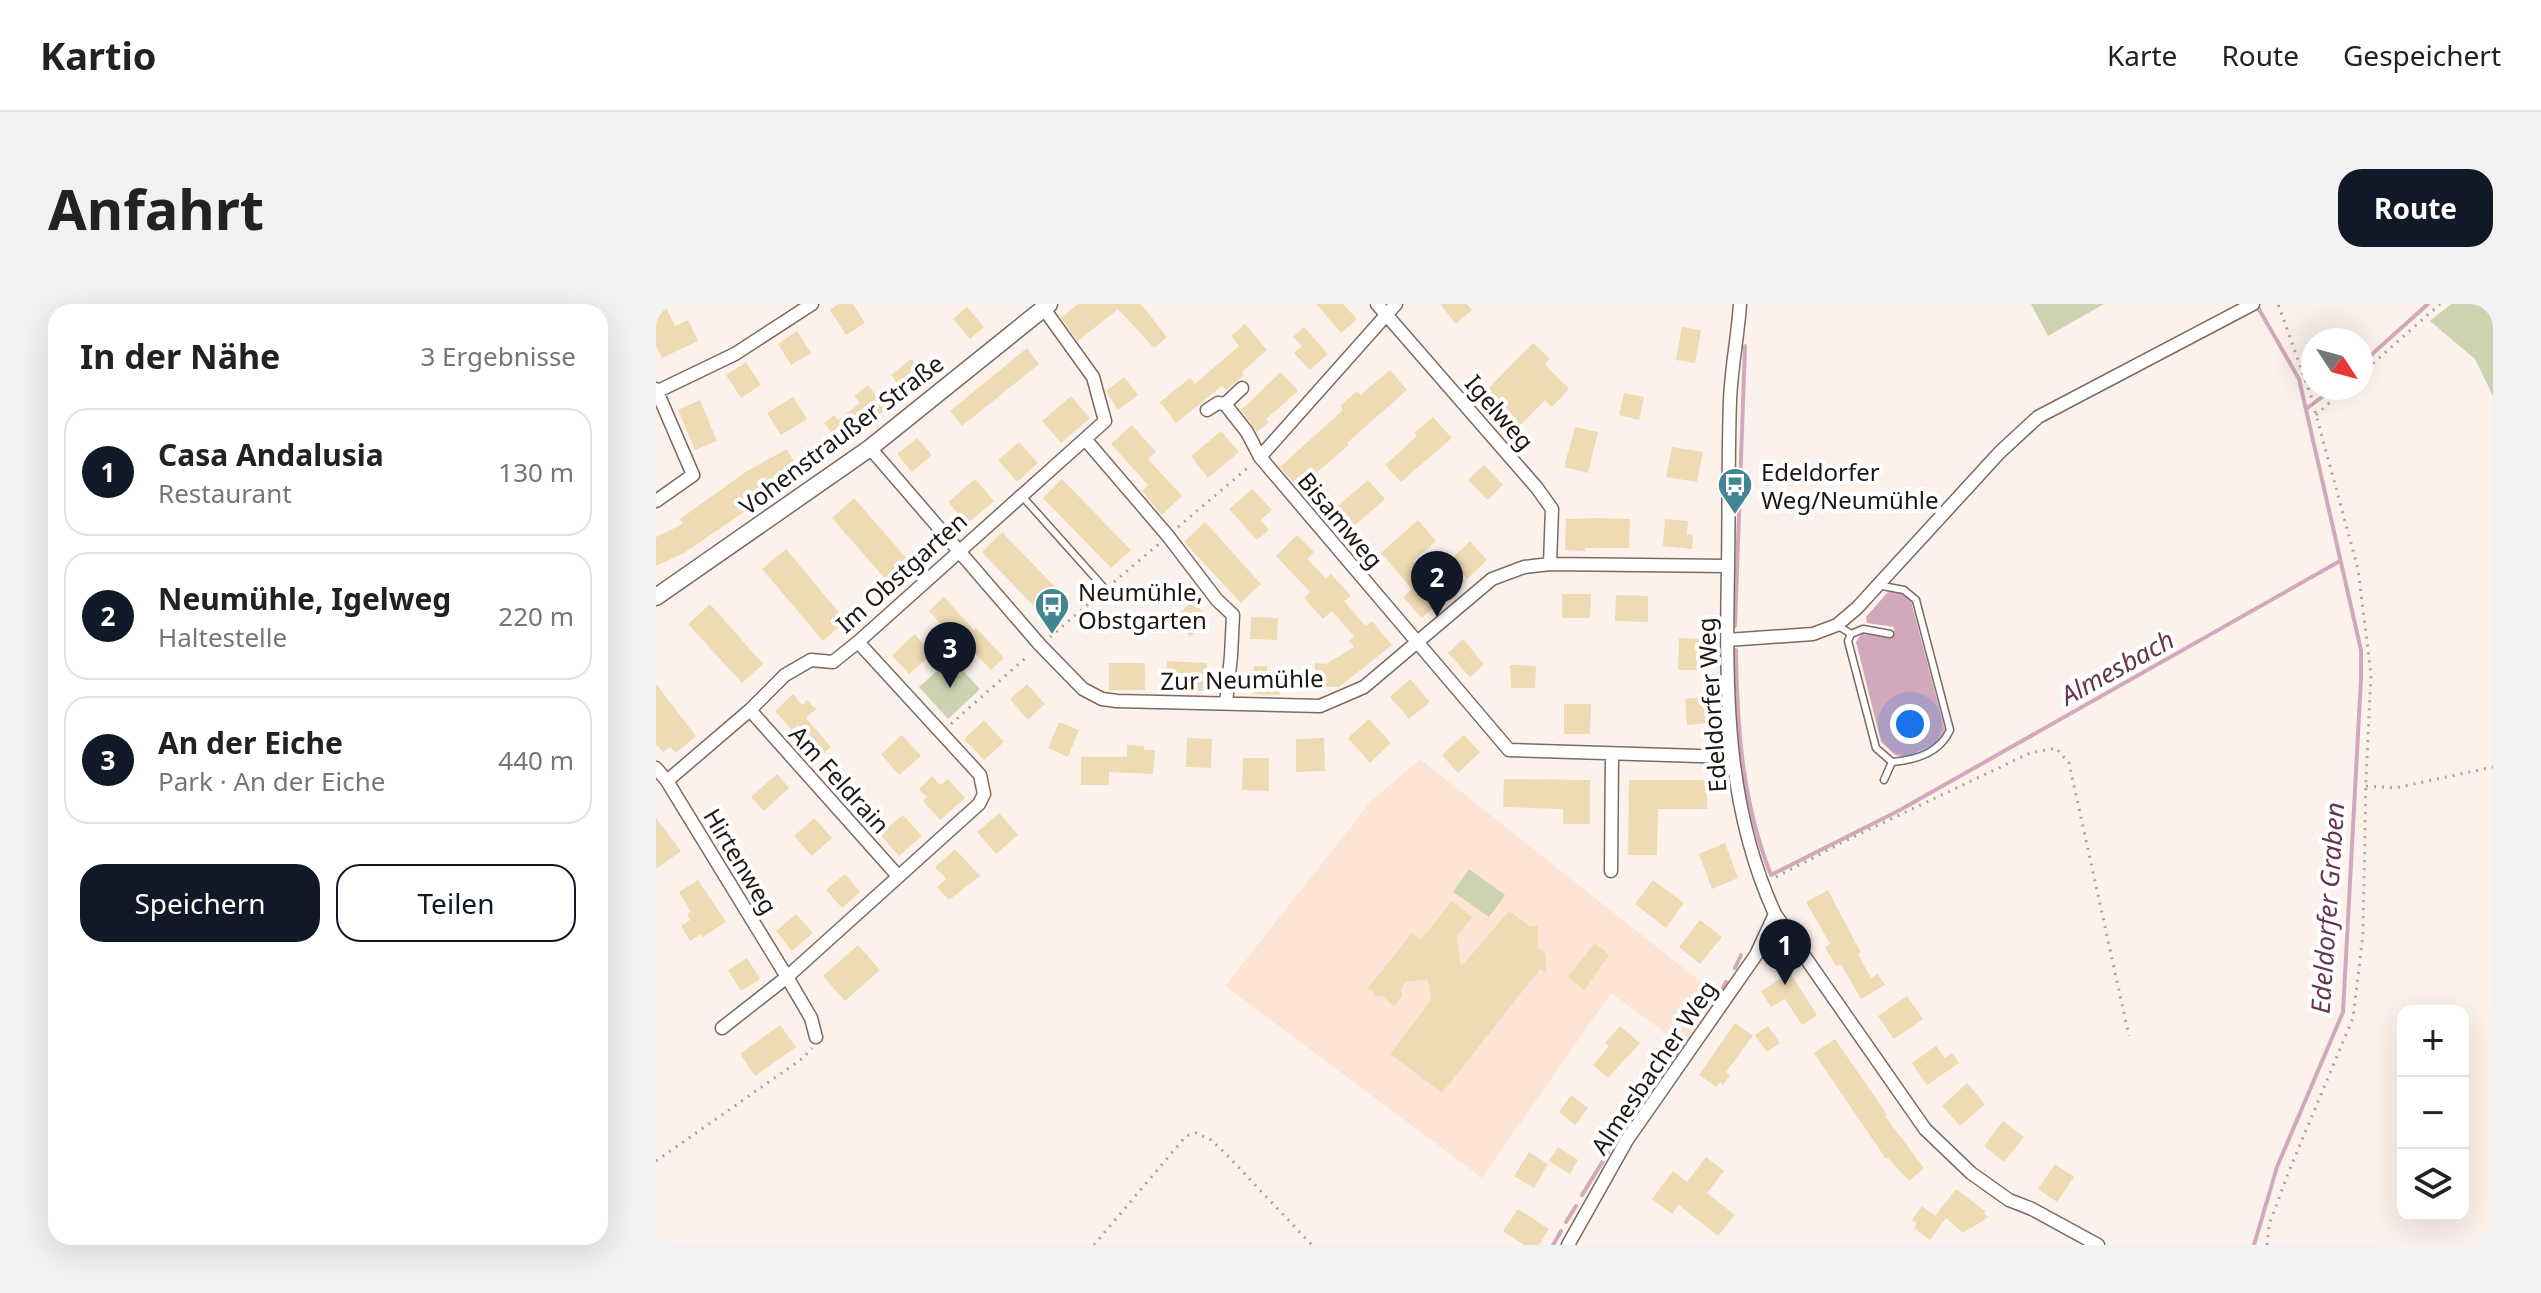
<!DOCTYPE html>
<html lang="de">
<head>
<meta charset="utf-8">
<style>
  :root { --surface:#fff; --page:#f2f2f2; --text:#222; --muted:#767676; --line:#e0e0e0; --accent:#111827 }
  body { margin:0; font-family:"Noto Sans",sans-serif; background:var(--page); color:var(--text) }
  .controls { position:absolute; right:24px; bottom:24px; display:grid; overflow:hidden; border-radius:16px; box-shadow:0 8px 32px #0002 }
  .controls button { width:72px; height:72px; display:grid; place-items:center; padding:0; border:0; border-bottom:2px solid var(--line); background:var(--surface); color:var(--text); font:40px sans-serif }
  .compass { position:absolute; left:1645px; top:24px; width:72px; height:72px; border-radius:50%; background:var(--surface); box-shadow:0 8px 32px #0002; rotate:126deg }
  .you { position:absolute; left:1254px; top:420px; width:28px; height:28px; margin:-20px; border:6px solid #fff; border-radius:50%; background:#1a73e8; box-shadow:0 0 0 12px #1a73e833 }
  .badge { display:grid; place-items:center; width:52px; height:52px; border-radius:50%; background:var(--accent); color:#fff; font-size:26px; font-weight:700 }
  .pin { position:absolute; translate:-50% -66px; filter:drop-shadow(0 2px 4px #0008) }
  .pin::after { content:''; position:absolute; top:42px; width:28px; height:24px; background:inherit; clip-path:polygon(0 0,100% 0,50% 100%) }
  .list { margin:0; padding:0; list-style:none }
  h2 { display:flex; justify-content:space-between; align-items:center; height:104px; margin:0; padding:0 32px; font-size:34px }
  h2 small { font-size:26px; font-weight:400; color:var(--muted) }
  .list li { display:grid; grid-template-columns:52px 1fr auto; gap:24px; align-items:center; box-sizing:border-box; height:128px; margin:0 16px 16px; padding:0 16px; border:2px solid var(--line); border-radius:24px }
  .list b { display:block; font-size:30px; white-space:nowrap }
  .list p { margin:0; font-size:26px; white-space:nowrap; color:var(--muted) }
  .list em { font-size:26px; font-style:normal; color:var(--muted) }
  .actions { display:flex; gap:16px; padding:24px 32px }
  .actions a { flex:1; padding:18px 0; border:2px solid var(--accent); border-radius:24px; text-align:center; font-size:28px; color:var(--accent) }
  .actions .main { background:var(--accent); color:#fff }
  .icon { flex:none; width:44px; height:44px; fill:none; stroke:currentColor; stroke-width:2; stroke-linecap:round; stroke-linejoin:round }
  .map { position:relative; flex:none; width:1837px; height:941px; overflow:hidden; border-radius:24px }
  header { display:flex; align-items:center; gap:48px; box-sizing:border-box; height:112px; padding:0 40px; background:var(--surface); border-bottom:2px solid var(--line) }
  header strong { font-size:38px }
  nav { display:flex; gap:44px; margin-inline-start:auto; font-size:28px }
  .intro { display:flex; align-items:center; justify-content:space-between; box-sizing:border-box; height:192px; padding:0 48px }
  h1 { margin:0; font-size:56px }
  .button { padding:20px 36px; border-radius:24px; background:var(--accent); color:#fff; font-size:28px; font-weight:700 }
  main { display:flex; gap:48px; padding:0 48px }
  aside { flex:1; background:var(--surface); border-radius:24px; box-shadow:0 8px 32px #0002 }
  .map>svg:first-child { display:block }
</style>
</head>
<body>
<header>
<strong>Kartio</strong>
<nav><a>Karte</a><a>Route</a><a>Gespeichert</a></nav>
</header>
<div class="intro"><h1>Anfahrt</h1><a class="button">Route</a></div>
<main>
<aside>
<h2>In der Nähe<small>3 Ergebnisse</small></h2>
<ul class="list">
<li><span class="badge">1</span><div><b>Casa Andalusia</b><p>Restaurant</p></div><em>130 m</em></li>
<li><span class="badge">2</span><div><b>Neumühle, Igelweg</b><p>Haltestelle</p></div><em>220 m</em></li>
<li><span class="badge">3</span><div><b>An der Eiche</b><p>Park · An der Eiche</p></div><em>440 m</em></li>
</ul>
<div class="actions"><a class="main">Speichern</a><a>Teilen</a></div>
</aside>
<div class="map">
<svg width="1837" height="941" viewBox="0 0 1837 941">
  <rect width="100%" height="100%" fill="#fdf2eb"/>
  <!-- built -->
  <path fill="#fee4d5" d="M764,455L1064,693L1028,743L955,689L826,874L569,682L715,497Z"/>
  <!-- green -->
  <path fill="#cdd3b1" d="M1375,0H1448L1392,32Z
    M1795,0H1837V92L1819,55L1774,17Z
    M295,354L324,385L292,415L263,383Z
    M813,565L849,591L833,613L797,588Z"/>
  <!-- water -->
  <path fill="#d2a8bc" d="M1237,287L1245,289L1255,297L1289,426L1285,437L1250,453L1239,451L1225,438L1200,338L1205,330L1237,332L1238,323L1211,319L1210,313L1231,289Z"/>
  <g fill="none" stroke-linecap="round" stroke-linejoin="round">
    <!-- stream -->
    <path stroke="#d2a8bc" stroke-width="4" d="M1705,60L1772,0
      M1650,105L1678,84
      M1079,322L1089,42
      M1080,346C1081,424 1086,498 1115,571L1244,506L1684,257
      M1079,664L1085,651
      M1057,703L1070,678
      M999,781L1039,729
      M958,839L991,794
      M926,891L952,849
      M910,918L920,902
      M897,941L905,927
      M1598,941L1621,863L1687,708L1705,375V346L1643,75L1600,0"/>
  </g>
  <!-- building -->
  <path fill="#eedab3" d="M182,0H197L209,19L190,31L174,6Z
    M422,0H485L511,33L498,44L462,5L422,37L405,14Z
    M660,0H687L701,15L685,29Z
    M784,0H811L816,6L800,20Z
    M10,3L19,22L32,16L42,37L6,54L0,42V8Z
    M311,3L328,23L314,35L297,15Z
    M589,20L611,46L586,68L588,71L570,86L566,82L520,119L504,98L534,74L539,80L583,42L575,32Z
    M648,23L672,50L654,66L638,49L646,42L637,33Z
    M1026,23L1045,26L1039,59L1020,56Z
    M141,27L155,49L135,61L122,40Z
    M877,39L894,55L889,60L913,85L896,103L889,96L858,128L840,110L844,106L827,90Z
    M371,44L383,60L306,122L294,107Z
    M255,55L270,73L250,90L235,71Z
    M90,58L105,81L85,94L70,71Z
    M734,66L751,86L691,139L693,141L661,168L663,171L644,186L624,163L687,106L684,102L701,87L704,91Z
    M625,68L642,87L610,115L613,118L601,128L585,106Z
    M468,73L482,91L462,106L450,87Z
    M212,81L230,105L185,141L168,119L178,111L182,116L204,99L198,92Z
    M968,89L988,93L983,116L963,111Z
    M415,92L434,114L405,139L386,117Z
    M137,93L151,115L125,131L111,109Z
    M44,96L61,137L39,146L22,106Z
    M777,113L796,134L745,178L729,161L761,132L758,129Z
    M476,121L500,148L492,155L526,192L506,211L486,187L492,181L455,140Z
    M919,123L942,128L932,169L908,163Z
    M565,127L583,148L552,174L535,152Z
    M261,134L276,151L256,168L241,150Z
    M363,138L382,159L361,178L342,156Z
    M1016,143L1047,148L1041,178L1010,173Z
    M131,145L144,169L111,188L113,191L28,249L0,262V233L27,220L24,215L91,167Z
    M828,161L847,181L831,196L812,176Z
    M319,175L338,197L311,220L292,198Z
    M406,175L475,246L455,264L387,194Z
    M712,176L729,195L691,228L674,209Z
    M596,185L616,206L605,216L613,226L601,236L573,205Z
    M198,194L260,265L238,285L176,214Z
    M942,214L974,215L973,244H929V247L909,246L910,215Z
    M1009,215L1032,217L1031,230L1037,231L1036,245L1007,242Z
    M762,216L780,237L757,257L789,293L766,314L747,293L756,285L725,249Z
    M549,218L605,280L585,299L528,238Z
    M346,228L415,299L394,319L326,248Z
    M641,231L658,248L651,255L670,275L675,270L695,292L688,297L710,322L716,317L736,341L683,383H659V359L670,360L698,343L693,337L698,332L676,307L667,315L648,294L654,288L620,252Z
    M814,237L831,256L811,275L794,256Z
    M130,245L190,317L167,337L106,265Z
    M906,290H935L934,314H906Z
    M960,291L992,292V318L959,317Z
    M288,293L318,326L320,324L348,354L335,366L295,324L291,327L273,307Z
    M536,297L553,315L534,333L518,315Z
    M54,300L107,360L86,379L32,320Z
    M595,313L622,314L621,336L594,335Z
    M259,330L276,350L253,370L236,351Z
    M1023,334L1050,335L1049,366H1022Z
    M807,335L828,360L814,373L792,349Z
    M511,357L551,359L550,387L510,386Z
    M453,359H489V386H453Z
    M854,361L880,362L879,384H855Z
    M598,362H611V368H624V391L597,390Z
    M754,375L774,398L753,415L734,393Z
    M0,380L40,432L20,449L14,443L7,448L0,440Z
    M371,380L389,400L372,416L354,395Z
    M137,390L146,401L151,396L160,405L150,414L175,443L166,451L142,421L136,426L119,407Z
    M1050,393L1052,419L1031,421L1029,395Z
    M908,400H935L934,430H908Z
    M713,415L735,439L714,459L692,434Z
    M328,416L348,438L328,456L308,435Z
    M403,418L423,426L412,453L392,444Z
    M246,431L265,452L243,471L225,450Z
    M808,431L824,448L802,469L786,451Z
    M531,434L556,435L555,464L530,463Z
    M668,434L669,467L640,468V435Z
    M471,441L488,442V446H499L497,470L453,468V481H425V453H471Z
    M587,454H613V487L586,486Z
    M121,470L133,484L108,507L95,493Z
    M276,472L284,481L292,475L309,494L284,516L267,497L271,493L263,485Z
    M848,475L934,476V520H907V505L847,503Z
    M973,476H1051V505H1002L1001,551H972Z
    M343,509L362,531L340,550L321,528Z
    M247,511L266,532L243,552L224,530Z
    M0,514L25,547L0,565Z
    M158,514L176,534L156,552L138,532Z
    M69,519L82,539L66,549L53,529Z
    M1069,539L1082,574L1056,585L1043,550Z
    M299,545L324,572L293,596L281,583L290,575L279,563Z
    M189,570L204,588L186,604L170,586Z
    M42,576L70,618L47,633L45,630L34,637L25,622L34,616L31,610L35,608L23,588Z
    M997,576L1028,599L1010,624L979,600Z
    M1172,586L1205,649L1202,650L1215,674L1222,670L1229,681L1205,695L1185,660L1180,662L1169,643L1174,640L1150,598Z
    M796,597L816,613L801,632L805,663L853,607L874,622H882V644L889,649L891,670L884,665L786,789L734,750L775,696L772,675L750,678L745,685L746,692L738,702L726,692H718V688L712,684L756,629L765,636Z
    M140,610L157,629L136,647L120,627Z
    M1044,616L1066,633L1044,660L1023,643Z
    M939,639L953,651L928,686L912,673Z
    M202,641L224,666L189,697L167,672Z
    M91,654L104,675L85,687L72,666Z
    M1134,669L1161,711L1146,721L1129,695L1115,703L1105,687Z
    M1251,692L1267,715L1238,735L1222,712Z
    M1079,719L1097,732L1070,768L1074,771L1067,781L1064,778L1060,783L1043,771Z
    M124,721L140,743L99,772L84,750Z
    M964,722L984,739L952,774L937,761L953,742L949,739Z
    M1112,722L1124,739L1111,748L1099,731Z
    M1179,735L1219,793L1231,811L1229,812L1268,864L1253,877L1232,854L1230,855L1158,749Z
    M1280,742L1289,754L1296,749L1303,759L1271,781L1256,759Z
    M1311,779L1329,800L1304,822L1286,802Z
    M915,791L932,804L919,821L903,808Z
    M1347,817L1368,833L1348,858L1328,842Z
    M902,843L922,856L914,870L893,857Z
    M873,848L892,860L878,884L858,872Z
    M1050,853L1068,867L1051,889L1079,911L1062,932L1023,901L1016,910L996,895L1017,867L1031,878Z
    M1399,860L1418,873L1401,898L1382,885Z
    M1300,885L1329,907L1328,910L1333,913L1307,929L1290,914L1274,936L1258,924L1261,920L1256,916L1266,902L1279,912Z
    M862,905L893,925L883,941H868L847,927Z"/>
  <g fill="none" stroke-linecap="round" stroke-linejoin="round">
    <defs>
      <path id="lane" d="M365,191L450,286
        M1181,321L1195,330L1192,337L1220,444L1236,458C1260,456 1284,449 1294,426L1260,296L1248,286L1221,281
        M1195,330L1207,325L1234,330
        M1228,476L1236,458"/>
      <path id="street" d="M721,0L881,184L896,205L894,260
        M1084,0C1082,32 1075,65 1074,97C1072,152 1073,208 1072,262C1070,383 1068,499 1119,610L1269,825L1315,869L1353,896L1376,905L1442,941
        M388,5L437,73L449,117L429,135
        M586,84L569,100L591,128L604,153L853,446L1075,453
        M0,85L37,171L0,197
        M0,88L79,50L156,0
        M551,106L562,99L569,100
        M214,144L384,341L427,385L446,395L461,397L664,402L708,383L836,275L868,263L894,260L1072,262
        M604,153L740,0
        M1071,336L1157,330L1181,321L1201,304L1344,148L1382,113L1597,0
        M94,406L242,572
        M0,464L11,477L131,673L155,714L160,733
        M11,477L94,406L129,371L155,356L177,358L202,338L429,135L512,232L561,296L577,311L575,352L570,399
        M955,567L956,450
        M66,724L131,673L323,500L328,490L324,471L202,338
        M912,941L971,836L1100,651L1119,610"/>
      <path id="secondary" d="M0,293L214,144L393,0"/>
    </defs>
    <!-- lane casing -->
    <use href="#lane" stroke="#7b6b61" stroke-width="9"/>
    <!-- street casing -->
    <use href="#street" stroke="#7b6b61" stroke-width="15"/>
    <!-- secondary casing -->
    <use href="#secondary" stroke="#7b6b61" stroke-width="19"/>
    <!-- path -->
    <path stroke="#aca39d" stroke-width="3" stroke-dasharray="2 6" stroke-linecap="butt" d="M1705,70L1784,0
      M1660,111L1690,84
      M522,223L595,161
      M458,278L504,239
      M394,333L443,291
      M295,420L373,351
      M1710,482L1739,484L1837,463
      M1120,573L1195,534L1374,449L1400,444L1413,459L1473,732
      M0,857L147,754L156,744
      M438,941L530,832L540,829L555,836L568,848L656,941
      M1611,941L1613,921L1633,867L1697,714L1707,630L1710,475L1715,370L1702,265L1655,92L1622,0"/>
    <!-- lane -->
    <use href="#lane" stroke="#fff" stroke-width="6"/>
    <!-- street -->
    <use href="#street" stroke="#fff" stroke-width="12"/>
    <!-- secondary -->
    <use href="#secondary" stroke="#fff" stroke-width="16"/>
  </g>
  <!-- icons -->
  <defs>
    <symbol id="bus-pin" viewBox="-11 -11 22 30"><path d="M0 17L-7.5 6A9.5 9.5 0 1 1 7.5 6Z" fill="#418692" stroke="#fff"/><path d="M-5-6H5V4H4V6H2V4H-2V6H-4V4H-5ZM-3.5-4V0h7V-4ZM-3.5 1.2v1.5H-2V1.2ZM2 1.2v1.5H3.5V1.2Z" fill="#fff"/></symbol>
  </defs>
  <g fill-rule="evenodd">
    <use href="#bus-pin" x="1059" y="161" width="40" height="54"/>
    <use href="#bus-pin" x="376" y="281" width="40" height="54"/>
  </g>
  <g text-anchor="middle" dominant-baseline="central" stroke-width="8" stroke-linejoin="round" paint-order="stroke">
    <!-- street labels -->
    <g font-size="24" fill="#1e1814" stroke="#fff">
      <text transform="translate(844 108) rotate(49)">Igelweg</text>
      <text transform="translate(185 130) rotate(-37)">Vohenstraußer Straße</text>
      <text transform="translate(685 216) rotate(50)">Bisamweg</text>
      <text transform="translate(245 268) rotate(-42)">Im Obstgarten</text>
      <text transform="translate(586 375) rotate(-1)">Zur Neumühle</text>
      <text transform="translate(1055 401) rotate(-94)">Edeldorfer Weg</text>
      <text transform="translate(184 475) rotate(48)">Am Feldrain</text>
      <text transform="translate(85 557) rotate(59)">Hirtenweg</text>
      <text transform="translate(997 763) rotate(-56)">Almesbacher Weg</text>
    </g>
    <!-- poi labels -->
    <g font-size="24" fill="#1e1814" stroke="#fff" text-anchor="start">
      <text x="1105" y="167">Edeldorfer<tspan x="1105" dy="28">Weg/Neumühle</tspan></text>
      <text x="422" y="287">Neumühle,<tspan x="422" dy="28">Obstgarten</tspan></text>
    </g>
    <!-- water labels -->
    <g font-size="26" font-style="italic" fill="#693450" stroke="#fff">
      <text transform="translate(1461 363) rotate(-29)">Almesbach</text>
      <text transform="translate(1671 604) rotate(-86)">Edeldorfer Graben</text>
    </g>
  </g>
</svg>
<div class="controls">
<button>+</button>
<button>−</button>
<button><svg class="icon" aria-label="layers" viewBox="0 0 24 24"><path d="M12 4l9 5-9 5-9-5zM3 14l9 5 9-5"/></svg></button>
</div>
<svg class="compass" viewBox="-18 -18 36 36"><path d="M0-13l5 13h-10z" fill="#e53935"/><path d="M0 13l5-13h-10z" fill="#767676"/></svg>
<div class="you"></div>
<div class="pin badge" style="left:1129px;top:681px">1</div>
<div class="pin badge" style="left:781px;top:313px">2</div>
<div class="pin badge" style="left:294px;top:384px">3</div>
</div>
</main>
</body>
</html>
